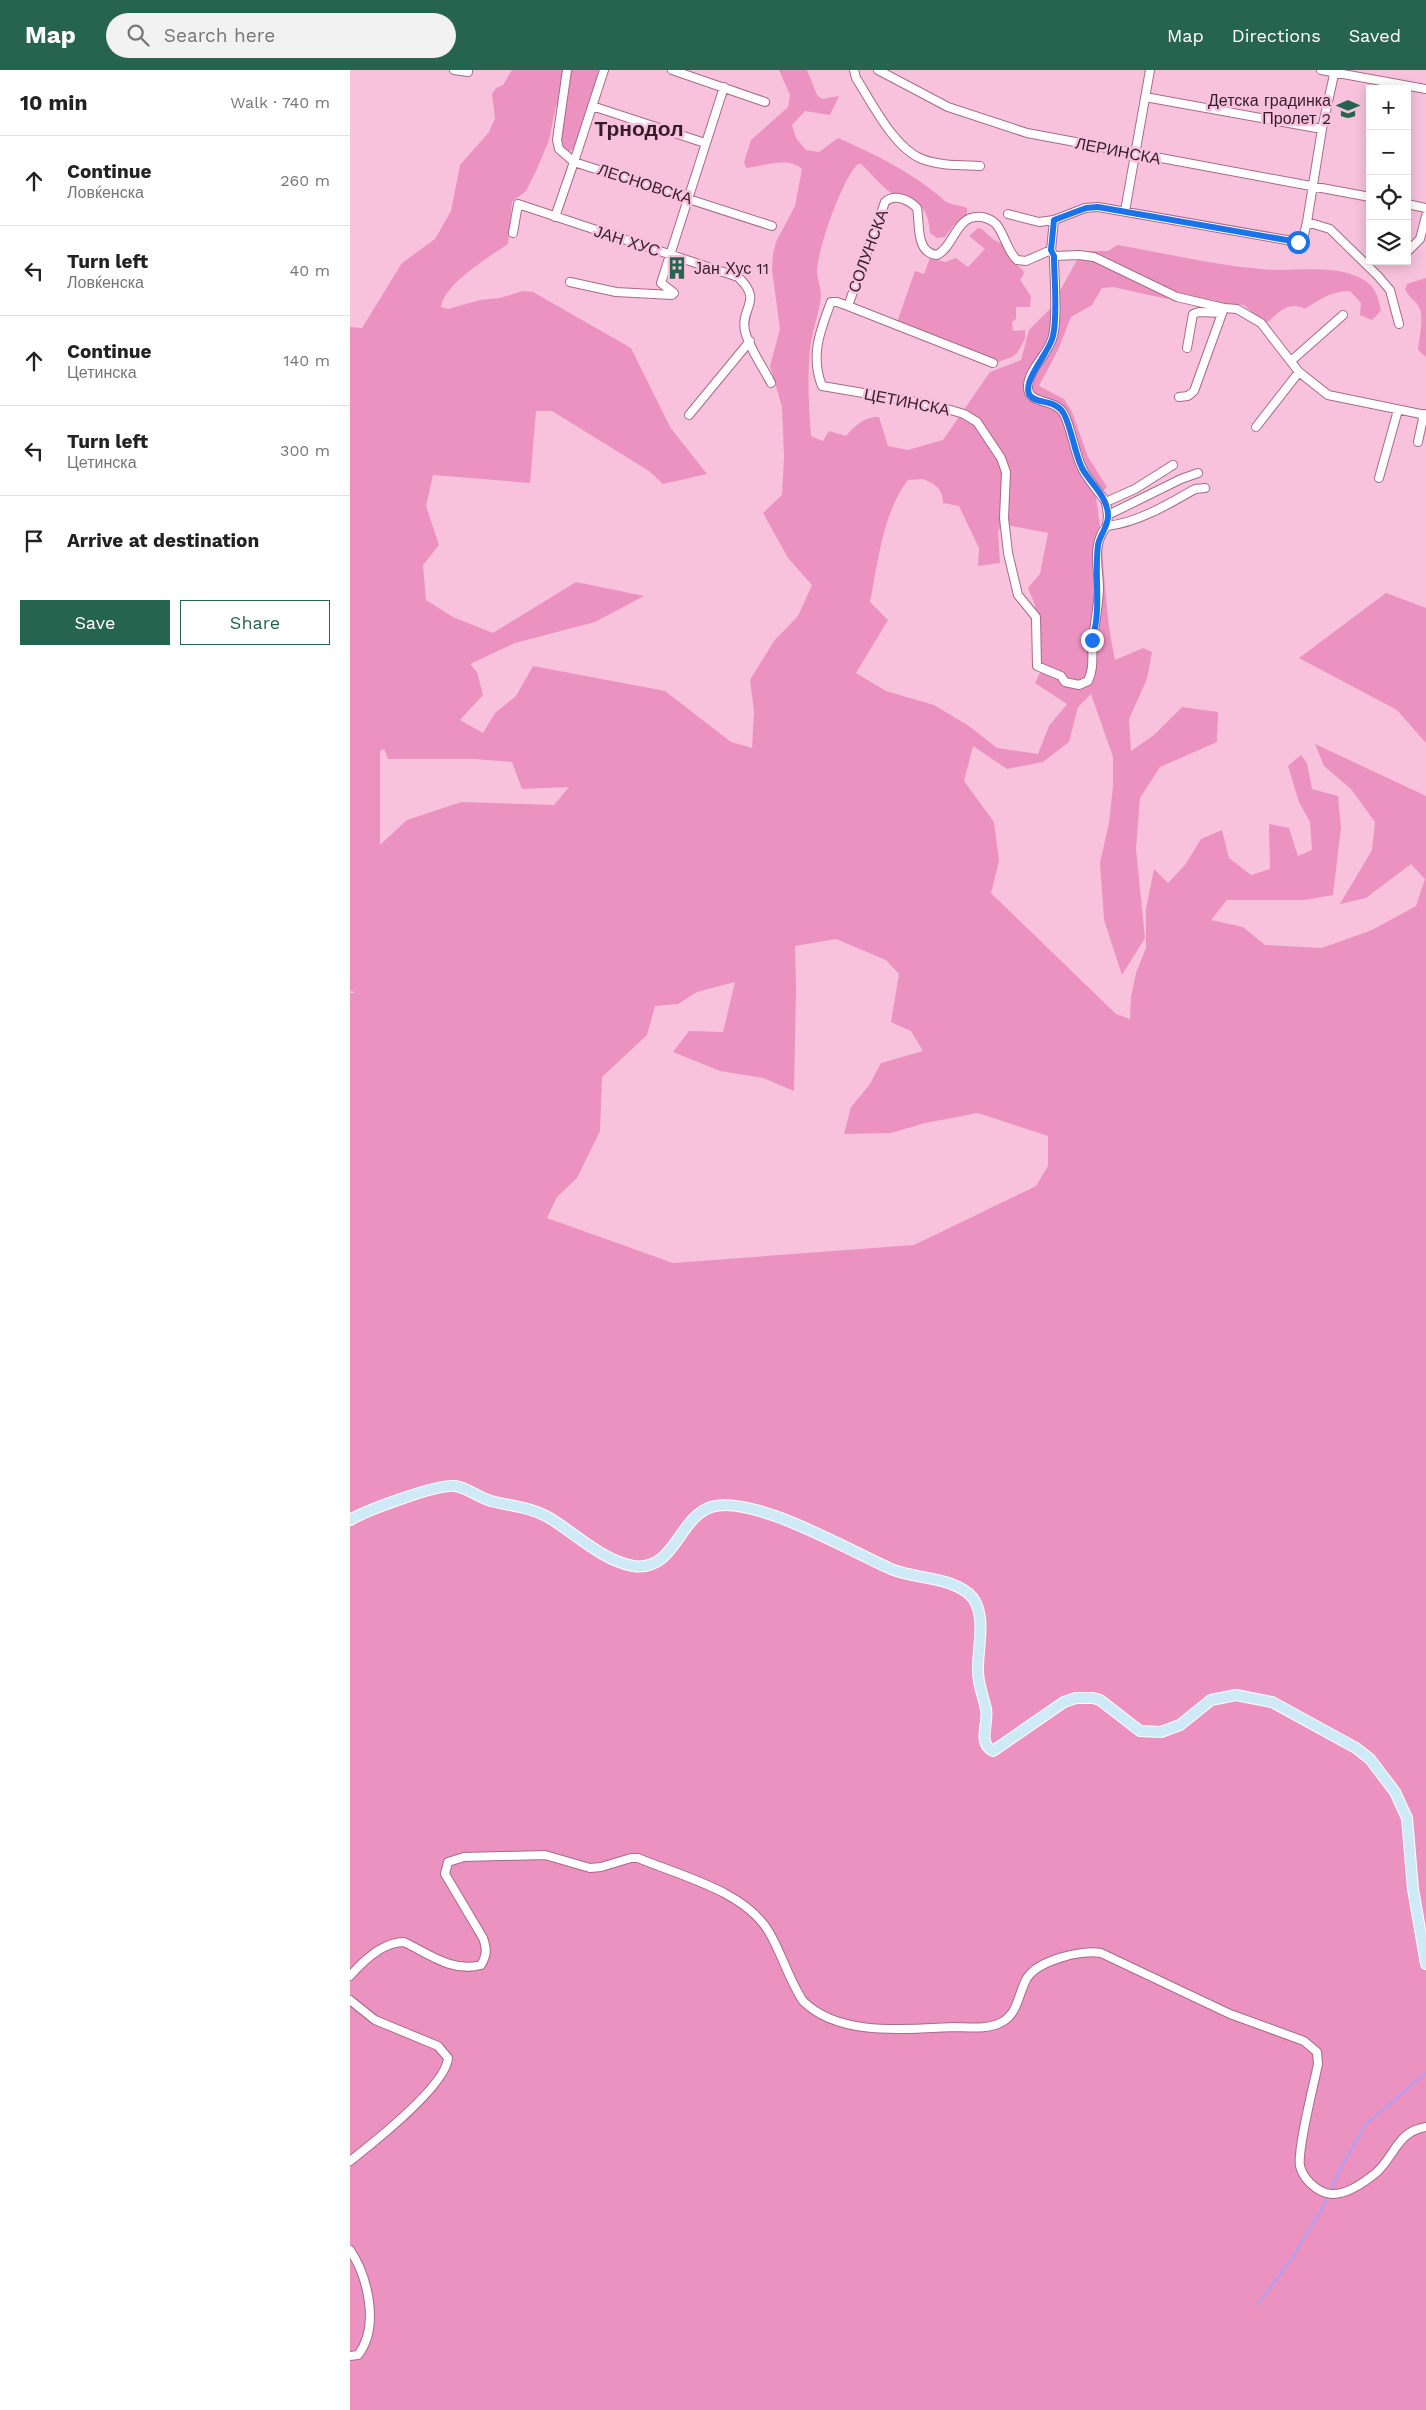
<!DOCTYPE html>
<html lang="en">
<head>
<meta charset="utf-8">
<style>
  :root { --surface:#fff; --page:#f2f2f2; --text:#222; --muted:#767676; --line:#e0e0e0; --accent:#276450 }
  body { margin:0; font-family:"Work Sans",sans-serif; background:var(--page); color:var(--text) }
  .controls { position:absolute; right:15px; top:15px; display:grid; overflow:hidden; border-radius:0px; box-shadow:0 2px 12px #0003 }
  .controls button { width:45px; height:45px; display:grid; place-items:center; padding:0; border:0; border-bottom:1px solid var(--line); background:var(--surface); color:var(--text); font:25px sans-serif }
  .stop { position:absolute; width:15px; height:15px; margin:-11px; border:4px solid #1a73e8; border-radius:50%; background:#fff }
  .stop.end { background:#1a73e8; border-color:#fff; box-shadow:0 1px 5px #0008 }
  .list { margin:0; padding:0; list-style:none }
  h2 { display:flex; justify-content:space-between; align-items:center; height:65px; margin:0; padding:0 20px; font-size:21px }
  h2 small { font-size:16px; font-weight:400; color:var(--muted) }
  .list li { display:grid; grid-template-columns:32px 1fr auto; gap:15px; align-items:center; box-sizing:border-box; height:90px; padding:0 20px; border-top:1px solid var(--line) }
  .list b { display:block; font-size:19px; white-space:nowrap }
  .list p { margin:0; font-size:16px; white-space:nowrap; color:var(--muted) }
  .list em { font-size:16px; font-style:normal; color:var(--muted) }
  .actions { display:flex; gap:10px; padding:15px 20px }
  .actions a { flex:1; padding:11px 0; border:1px solid var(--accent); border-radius:0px; text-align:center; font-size:18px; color:var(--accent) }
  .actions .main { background:var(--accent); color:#fff }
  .icon { flex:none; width:28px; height:28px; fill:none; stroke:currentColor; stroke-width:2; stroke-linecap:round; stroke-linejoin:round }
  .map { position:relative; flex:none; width:1076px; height:2340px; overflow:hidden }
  header { display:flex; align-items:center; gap:30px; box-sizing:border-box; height:70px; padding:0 25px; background:var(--accent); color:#fff }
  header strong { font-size:24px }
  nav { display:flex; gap:28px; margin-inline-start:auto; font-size:18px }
  .search { width:350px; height:45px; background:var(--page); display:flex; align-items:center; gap:12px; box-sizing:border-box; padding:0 18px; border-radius:28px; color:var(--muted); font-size:19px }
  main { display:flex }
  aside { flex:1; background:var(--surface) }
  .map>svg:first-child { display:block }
</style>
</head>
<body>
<header>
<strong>Map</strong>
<div class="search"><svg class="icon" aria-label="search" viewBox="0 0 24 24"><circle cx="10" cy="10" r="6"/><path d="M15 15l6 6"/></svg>Search here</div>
<nav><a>Map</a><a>Directions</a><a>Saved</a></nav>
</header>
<main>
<aside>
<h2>10 min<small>Walk · 740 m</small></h2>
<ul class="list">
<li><svg class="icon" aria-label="ahead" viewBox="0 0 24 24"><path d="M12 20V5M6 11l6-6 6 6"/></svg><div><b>Continue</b><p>Ловќенска</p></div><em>260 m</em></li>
<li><svg class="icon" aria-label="left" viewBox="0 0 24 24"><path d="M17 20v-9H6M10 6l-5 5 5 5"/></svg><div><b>Turn left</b><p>Ловќенска</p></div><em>40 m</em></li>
<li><svg class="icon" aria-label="ahead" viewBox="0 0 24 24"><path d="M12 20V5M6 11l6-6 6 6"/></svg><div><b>Continue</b><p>Цетинска</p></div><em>140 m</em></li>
<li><svg class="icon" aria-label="left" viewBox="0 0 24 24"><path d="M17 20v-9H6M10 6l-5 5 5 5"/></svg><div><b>Turn left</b><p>Цетинска</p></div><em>300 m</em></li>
<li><svg class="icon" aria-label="arrive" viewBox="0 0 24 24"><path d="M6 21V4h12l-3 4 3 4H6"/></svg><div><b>Arrive at destination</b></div></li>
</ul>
<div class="actions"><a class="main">Save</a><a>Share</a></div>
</aside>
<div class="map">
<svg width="1076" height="2340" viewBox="0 0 1076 2340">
  <rect width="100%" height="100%" fill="#f8c2dc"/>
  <!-- green -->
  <path fill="#ec92c0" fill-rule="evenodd" d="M162,0H249L224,79L218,82L213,79L211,72L218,13L206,36L199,70L187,99L176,121L162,132L158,174C139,187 94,214 91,237L98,239L130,230L150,228L173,221L183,222L281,278L320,357L357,404L313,414L299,401L202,341H186L180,413L83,405L76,436L89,475L73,495L76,530L103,547L143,563L226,512L294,526L245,552L165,573L120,594L127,602L133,625L110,650L133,663L145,643L166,626L183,596L315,621L381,672L402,678L404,641L400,610L424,571L448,546L462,515L438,488L413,443L432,425L434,386L432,337L420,296L430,259L422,200L423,184L426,172L445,136L452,99C438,86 414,96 396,98L394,92L401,70L438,37L440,25L429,0H457L467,25L472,29L489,26L480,45L455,41L442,55L446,68L456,80L469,82L488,68C525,84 565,104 595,131C600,135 611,135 617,138V147L604,155L595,167L587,168L580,163C577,126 563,137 540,122C530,115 521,103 511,94H508C491,111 469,176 467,200C467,209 471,218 471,226C469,244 462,261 460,279C457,308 459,338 461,366L473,371L479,361L496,366C506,355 513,347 529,347L538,376L558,380L593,370L640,302L671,290L679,260L700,239L732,181H758L767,175C815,183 863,195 911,199C939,202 977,195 1003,205C1022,211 1028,222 1031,241L1022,250L1010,245L1011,233L1000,221C982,221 970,229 955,239C939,231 930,241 918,252L912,251L894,235L813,228L763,217L752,218L742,235L721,247L708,280L689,316L714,329L722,342L738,387L757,417L746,428C755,481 753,536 765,590L793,578L802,582L797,609L779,649L781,681L804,665L832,637L868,642L867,672L810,697L790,728L786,779L795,868L772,905L754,850L750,793L759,753L763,716V687L741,624L728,637L719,672L693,692L657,699L623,676L614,711L644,752L649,791L641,823L766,944L780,949L781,927L786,903L796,878V839L804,799L818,813L835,795L851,769L872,760L879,788L901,805L920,799L919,754L939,758L948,786L962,780L960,752L949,732L938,696L951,685L957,693L962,719L988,726L991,758L983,825L955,830H877L861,850L893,857L915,875L972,878L1022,860L1066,836L1075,809L1061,794L1016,828L990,834L1022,780L1025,752L1001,719L974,696L965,674L1076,726V2340H0V923H5L2,921L0,922V257L12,258L52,193L85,169L101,141L110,95L139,62L145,48L142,24L146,18L153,15ZM572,409C585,413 593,419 593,433L609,436L629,478L628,496L650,493L648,462L652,454L698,463L690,504L678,518L685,535L686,587L692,599L685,613L717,634L699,656L688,684L647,678L619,656L584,635L536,621L506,603L538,550L520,532C528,492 533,442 558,410ZM34,679L38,689H125L162,692L172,719L219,717L204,735L111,732L57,750L30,775V681ZM486,869L536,890L549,904L541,952L561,961L573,981L531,993L520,1014L501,1037L494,1064L541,1063L575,1053L628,1043L698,1066V1096L686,1116L564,1175L323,1193L197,1148L207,1127L227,1108L250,1061L252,1007L297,965L305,936L328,934L347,922L385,912L373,962L339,961L323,982L370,1001L413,1008L444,1021L446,917L445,876Z
    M628,158L632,159L644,170L655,175L666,194L673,200L674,204L670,210L681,226L680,237H666V249L662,252L663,261L675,260V269L667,283L662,287L645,293L546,255L565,201L574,204L580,188L595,192L606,188L618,197L635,179L619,166Z
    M1076,208V287L1068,280C1069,268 1075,246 1068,235C1063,229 1058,226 1055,219L1057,214Z
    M1036,523L1076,538V673L1047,640L949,588Z"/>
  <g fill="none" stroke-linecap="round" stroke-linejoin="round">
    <!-- stream -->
    <path stroke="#ada2f9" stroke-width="2" d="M980,2122L989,2101L1016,2054L1076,2003
      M908,2234L941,2190L977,2130"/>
    <defs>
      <path id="minor" d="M104,0L118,2V0
        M217,0L207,70L209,79L224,92L254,0
        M322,0L415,32
        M504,0L506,8C522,33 544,78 572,89C590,96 611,95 630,96
        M528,0L598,37L677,63L1020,127
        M971,0L1076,19
        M795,27L972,59
        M242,36L355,73
        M1057,134L1076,138
        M775,141L800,0
        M658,144L689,152L704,150
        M205,147L224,92L422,156
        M957,152L980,159L1028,206L1040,220L1049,254
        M163,163L168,134L388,207C414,231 390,237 395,261C399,278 413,297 421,313
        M1057,182L1070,169L1076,146
        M704,186L729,185L744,187L827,227L874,238L887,239L911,253L949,302L978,325L1076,345
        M220,212L266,222L322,225L324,223L311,213L312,210L374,17
        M498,236L487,232H481C470,261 460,286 472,316L584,335L614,344L627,352L651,388L656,402L654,448L658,483L668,525L686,547L687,596L711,606L715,612L729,615L738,611C745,596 741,585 743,569C745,553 748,537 749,520C749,498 741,474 757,456C787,453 819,434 845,419L855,418
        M837,278L843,244L849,242L872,243
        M941,291L993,245
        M643,293L498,236L535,132C545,123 559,130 567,138C570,153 565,183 587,185C606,175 605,144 632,147C637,148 642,150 646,154C655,165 657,181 667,190L676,191L701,180
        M829,327L838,326L844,321L874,238
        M339,345L400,271
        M906,357L949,302
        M1068,372L1074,344
        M1029,408L1048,340
        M756,432C748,421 738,410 732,398C724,381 722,360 714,344C705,327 677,336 678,316C679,298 699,284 703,266C708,245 704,208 704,186L701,180L704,150L735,138L748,137L948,172L954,165L957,152L972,59L985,0
        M758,445L756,432L785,419L823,395
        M757,456L758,445L831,409L848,403
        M0,1906C13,1891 33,1872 54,1872C79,1884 103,1903 131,1895C137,1885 137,1879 133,1868L95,1804L98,1792L114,1787L195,1785L240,1798L251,1797L281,1788H288C331,1806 395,1821 419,1862C432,1884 439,1910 453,1931C489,1967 556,1959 603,1957C618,1957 638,1960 652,1952C668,1943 668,1925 676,1910C685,1891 732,1879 751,1883L880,1944L954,1971L967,1982L968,1994C964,2014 947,2080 950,2096C953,2108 964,2119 976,2123C993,2128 1015,2112 1027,2102C1045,2085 1048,2061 1076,2057
        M0,1930L25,1950L88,1976L98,1988C96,2016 23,2073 0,2091
        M0,2180C18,2207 30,2257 8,2285L0,2286"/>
      <path id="major" d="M0,1450C17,1440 87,1414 105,1416C118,1418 128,1427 141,1431C160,1436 180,1437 198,1447C225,1463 251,1490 283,1496C325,1502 328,1448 361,1437C403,1424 500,1481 541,1499C565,1509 596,1506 618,1523C639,1540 627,1578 628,1601C628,1614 633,1626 636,1639C639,1653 627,1673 643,1681L714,1632L726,1628H743L750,1630L790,1661L811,1662L830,1655L861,1630L886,1625L922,1632L1006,1678L1020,1689L1045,1722L1057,1748L1063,1819L1076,1894"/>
    </defs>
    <!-- minor casing -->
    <use href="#minor" stroke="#a76a88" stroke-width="10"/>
    <!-- major casing -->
    <use href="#major" stroke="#fff" stroke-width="12"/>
    <!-- minor -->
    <use href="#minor" stroke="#fff" stroke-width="8"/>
    <!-- major -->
    <use href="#major" stroke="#cfeaf7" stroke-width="10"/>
  </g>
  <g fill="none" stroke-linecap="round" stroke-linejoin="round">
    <!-- route -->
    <path stroke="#1a73e8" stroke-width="6" d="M742,570C752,538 744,507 748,475C750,464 759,456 758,444C757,426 740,413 732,398C724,381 722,360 714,344C706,328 684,335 679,324C673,309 700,282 703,266C708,245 704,208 704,186L701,180L704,150L736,138L748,137L948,172"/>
  </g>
  <!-- icons -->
  <defs>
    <symbol id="school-bare" viewBox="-9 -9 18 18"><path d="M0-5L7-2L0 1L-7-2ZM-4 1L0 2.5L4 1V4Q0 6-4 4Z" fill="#276450" stroke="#f8c2dc" stroke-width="2.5" paint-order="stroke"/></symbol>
    <symbol id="building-bare" viewBox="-9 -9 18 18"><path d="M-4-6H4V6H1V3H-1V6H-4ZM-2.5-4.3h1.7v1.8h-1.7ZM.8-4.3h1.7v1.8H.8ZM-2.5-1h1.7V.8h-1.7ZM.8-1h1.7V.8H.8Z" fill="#276450" stroke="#f8c2dc" stroke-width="2.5" paint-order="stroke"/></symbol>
  </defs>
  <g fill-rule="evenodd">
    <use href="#school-bare" x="982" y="23" width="32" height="32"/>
    <use href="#building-bare" x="311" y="182" width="32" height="32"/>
  </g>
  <g text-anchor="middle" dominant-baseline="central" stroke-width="5" stroke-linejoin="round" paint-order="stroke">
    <!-- poi labels -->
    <g font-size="16" fill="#341c28" stroke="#f8c2dc" text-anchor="end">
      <text x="981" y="30">Детска градинка<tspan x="981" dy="18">Пролет 2</tspan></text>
      <text x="344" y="198" text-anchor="start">Јан Хус 11</text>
    </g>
    <!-- street labels -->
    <g font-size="16" fill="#341c28" stroke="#f8c2dc">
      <text transform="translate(768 81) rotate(11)">ЛЕРИНСКА</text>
      <text transform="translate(295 114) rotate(18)">ЛЕСНОВСКА</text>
      <text transform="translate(277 171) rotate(18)">ЈАН ХУС</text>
      <text transform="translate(518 181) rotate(-70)">СОЛУНСКА</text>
      <text transform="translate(557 332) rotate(11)">ЦЕТИНСКА</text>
    </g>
    <!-- district labels -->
    <g font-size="21" font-weight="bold" fill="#341c28" stroke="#f8c2dc">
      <text x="289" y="58">Трнодол</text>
    </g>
  </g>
</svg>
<div class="controls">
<button>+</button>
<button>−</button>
<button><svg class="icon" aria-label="locate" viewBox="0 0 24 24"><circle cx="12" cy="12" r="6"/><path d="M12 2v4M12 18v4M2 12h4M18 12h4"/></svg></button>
<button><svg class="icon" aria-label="layers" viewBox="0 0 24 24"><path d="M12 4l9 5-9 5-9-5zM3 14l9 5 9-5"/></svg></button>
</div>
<div class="stop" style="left:948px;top:172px"></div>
<div class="stop end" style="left:742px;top:570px"></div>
</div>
</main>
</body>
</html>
